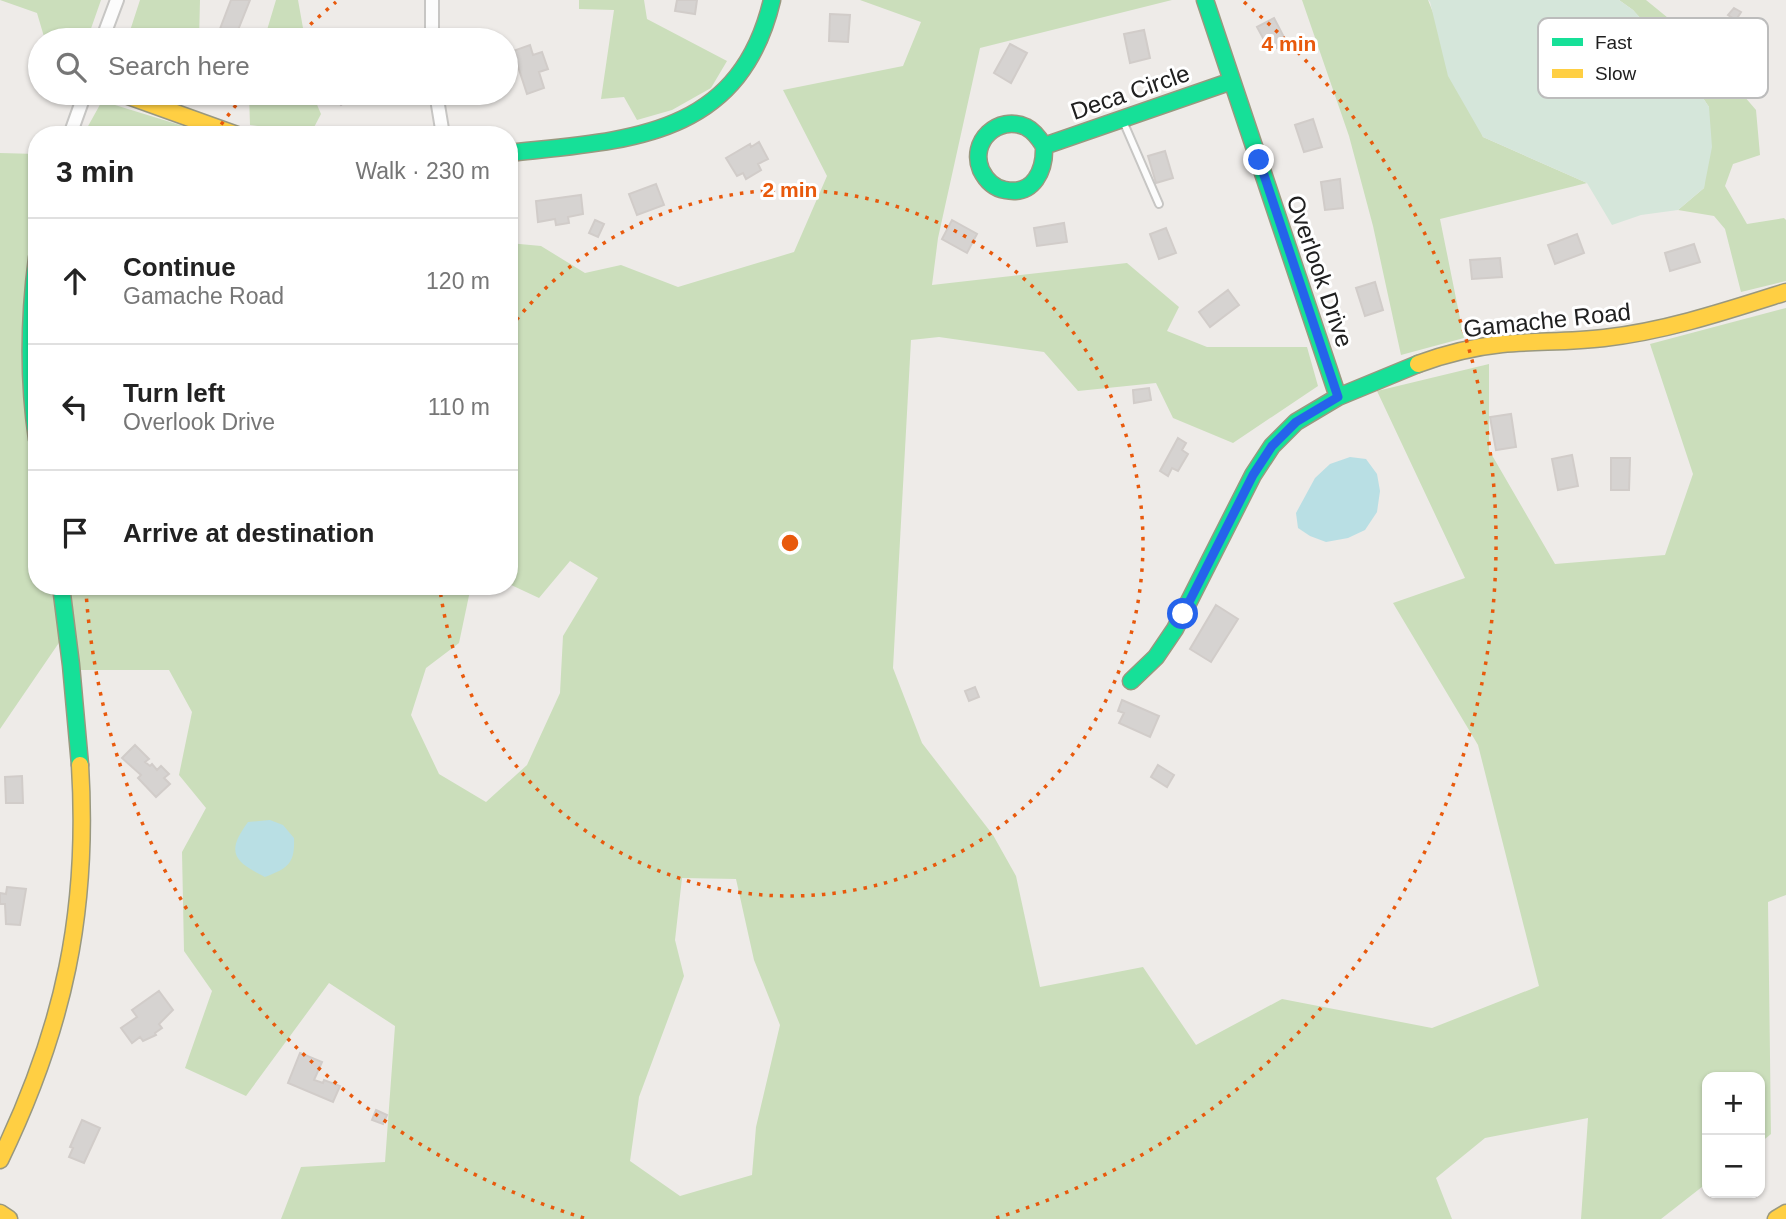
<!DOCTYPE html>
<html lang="en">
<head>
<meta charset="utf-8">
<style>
  :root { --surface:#fff; --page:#f6f6f6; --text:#222; --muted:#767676; --line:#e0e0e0 }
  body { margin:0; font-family:Helvetica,sans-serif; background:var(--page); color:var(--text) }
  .controls { position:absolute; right:21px; bottom:21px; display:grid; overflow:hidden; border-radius:14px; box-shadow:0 2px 5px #0004 }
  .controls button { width:63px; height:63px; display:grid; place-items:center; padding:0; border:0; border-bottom:2px solid var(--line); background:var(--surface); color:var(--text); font:35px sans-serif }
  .stop { position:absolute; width:21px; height:21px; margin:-16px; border:5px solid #2563eb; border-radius:50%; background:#fff }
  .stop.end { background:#2563eb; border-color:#fff; box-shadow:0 2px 7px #0008 }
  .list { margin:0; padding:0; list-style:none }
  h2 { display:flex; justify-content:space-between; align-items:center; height:91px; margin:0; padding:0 28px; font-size:30px }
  h2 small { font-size:23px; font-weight:400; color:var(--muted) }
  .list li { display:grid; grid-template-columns:46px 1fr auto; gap:21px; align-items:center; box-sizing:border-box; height:126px; padding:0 28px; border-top:2px solid var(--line) }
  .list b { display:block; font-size:26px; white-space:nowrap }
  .list p { margin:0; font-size:23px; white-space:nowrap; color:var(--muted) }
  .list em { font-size:23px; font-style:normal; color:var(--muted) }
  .icon { flex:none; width:38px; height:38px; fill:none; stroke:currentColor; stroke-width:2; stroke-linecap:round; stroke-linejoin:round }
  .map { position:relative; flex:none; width:1786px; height:1219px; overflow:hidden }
  .search { position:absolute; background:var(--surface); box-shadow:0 2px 5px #0004; left:28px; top:28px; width:490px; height:77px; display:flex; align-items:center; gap:18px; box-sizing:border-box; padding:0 24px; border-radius:38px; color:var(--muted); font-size:26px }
  .panel { position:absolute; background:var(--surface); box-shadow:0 2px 5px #0004; left:28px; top:126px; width:490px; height:469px; border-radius:28px }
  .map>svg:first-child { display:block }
</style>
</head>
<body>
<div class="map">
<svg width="1786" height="1219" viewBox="0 0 1786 1219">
  <rect width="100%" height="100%" fill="#eeebe8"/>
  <!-- forest -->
  <path fill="#cbdebb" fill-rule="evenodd" d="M0,0H101L87,40H45L37,13Z
    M140,0H200L199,40H127Z
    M276,0H298L303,28L292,40H264Z
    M579,0H644L647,19L727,61L711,88L672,110L637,120L624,97L601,99L614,10L579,9Z
    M860,0H1172L980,48L938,238L932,285L1127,263L1179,307L1167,331L1207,347H1307L1318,386L1233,443L1173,418L1156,383L1078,391L1044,352L939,337L911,340L893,668L922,743L993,835L1016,876L1040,987L1143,967L1196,1045L1282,999L1432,1028L1539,986L1478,745L1393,603L1465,578L1377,391L1489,364V450L1555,564L1665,555L1693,474L1650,344L1786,308V895L1768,902L1771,1134L1760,1143V1077H1707V1183L1661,1219H1581L1588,1118L1485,1138L1436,1178L1452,1219H281L301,1167L385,1162L395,1026L329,983L246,1096L185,1068L212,991L184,951L182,852L206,808L179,775L192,712L169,670H80L70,586H471L459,643L426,668L411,715L439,774L486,802L527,765L560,693L563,636L598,578L570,561L539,598L509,584V243L541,246L585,273L621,265L678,287L794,252L827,176L783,90L903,66L921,22ZM682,878L736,879L754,960L780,1025L756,1127L752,1175L680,1196L630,1161L639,1097L684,976L675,940Z
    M1302,0H1428L1483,137L1587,183L1440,219L1464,338L1401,355L1373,226L1349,136Z
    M1619,0H1646L1684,31L1714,61L1756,110L1760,155L1733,164L1725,186L1747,224L1784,218L1786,220V281L1741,292L1725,229L1714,216L1678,210L1704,188L1709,107L1676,58L1633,10Z
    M249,93H312L321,114L311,133L250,125Z
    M102,101L206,133V135H102L87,128Z
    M0,153L37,154V586H61L67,631L0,729Z"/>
  <!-- wetland -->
  <path fill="#d5e6da" d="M1428,0H1619L1633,10L1676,58L1709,107L1712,147L1704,188L1678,210L1641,215L1612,225L1587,183L1483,137L1448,76L1430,2Z"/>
  <!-- water -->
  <path fill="#b9dfe4" d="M1350,457L1366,459L1377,474L1380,491L1377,512L1365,530L1348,538L1326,542L1310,536L1298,528L1296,513L1315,478L1330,464Z
    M270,820L283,825L294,838C295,864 288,868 265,877C233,861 226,852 248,822Z"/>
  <!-- building -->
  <path fill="#d6d3d1" stroke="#d1ccc9" stroke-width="2" d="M231,0H250L236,35L220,29Z
    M677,0H697L695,14L675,11Z
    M1734,8L1741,12L1736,20L1728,15Z
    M830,14L850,15L848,42L829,41Z
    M1274,18L1287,43L1270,51L1257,27Z
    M1144,30L1150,58L1130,63L1124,34Z
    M1010,44L1027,53L1011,83L994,73Z
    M530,45L533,55L542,52L548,69L539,72L544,88L527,94L513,51Z
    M329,93H358L341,105Z
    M1313,119L1322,147L1304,152L1295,125Z
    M759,142L768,159L758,164L761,170L746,179L743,173L737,176L726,158L750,144L751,147Z
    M1165,151L1173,178L1156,183L1148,156Z
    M1340,179L1343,208L1325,210L1321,182Z
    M656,184L664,205L637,215L629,194Z
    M581,195L583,214L568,217L569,223L556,225L555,219L538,222L536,201Z
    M595,220L604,224L598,237L589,233Z
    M952,220L977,234L967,253L942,239Z
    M1064,223L1067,242L1037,246L1034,228Z
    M1166,228L1176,253L1159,259L1150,234Z
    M1577,234L1584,253L1555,264L1548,245Z
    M1694,244L1700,262L1670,271L1665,253Z
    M1500,258L1502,277L1472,279L1470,260Z
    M1375,282L1383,310L1365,316L1356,288Z
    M1228,290L1239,305L1210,327L1199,312Z
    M1149,388L1151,400L1134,403L1133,390Z
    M1511,414L1516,447L1496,450L1490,417Z
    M1178,438L1186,443L1182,450L1188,454L1178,471L1172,468L1168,476L1160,471Z
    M1572,455L1578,486L1558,490L1552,459Z
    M1611,458H1630L1629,490H1611Z
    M1216,605L1238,619L1211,662L1190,649Z
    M975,687L979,697L969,701L965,691Z
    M1122,700L1159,716L1150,737L1119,723L1124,713L1118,711Z
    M135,745L149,759L145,762L150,766L152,764L157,770L161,766L169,774L164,778L170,784L156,797L138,778L141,775L122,758Z
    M1158,765L1174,775L1167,787L1151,777Z
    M22,776L23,803H6L5,777Z
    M7,887L26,889L20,925L6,924L5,904H0V893L6,894Z
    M159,991L173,1010L159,1024L162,1028L155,1033L156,1035L143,1041L140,1037L132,1043L121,1028L137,1017L132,1010Z
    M300,1053L322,1062L314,1080L323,1083L324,1080L340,1086L333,1102L288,1083Z
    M376,1110L387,1115L383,1124L372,1120Z
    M82,1120L100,1128L84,1163L69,1157L73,1148L70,1147Z"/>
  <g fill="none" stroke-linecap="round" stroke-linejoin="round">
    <defs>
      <path id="lane" d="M1123,121L1159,204"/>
      <path id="street" d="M432,0V40
        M102,40L117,0
        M436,93L443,135
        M70,135L85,93"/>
      <path id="fast" d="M1205,0L1338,397
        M1044,146C1045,170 1034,196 1005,190C993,188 986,180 981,170C969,142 998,114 1026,127C1034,131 1039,138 1044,146L1232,81
        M509,153C627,140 739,139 772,0
        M37,258C29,319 28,378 37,439
        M61,586L71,665L80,765
        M1131,681L1156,657L1175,629L1253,475L1272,446L1296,422L1338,397L1418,364"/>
      <path id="slow" d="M120,93L237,135
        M1418,364C1445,354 1473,347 1502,344C1536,341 1570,342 1604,338C1666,331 1726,311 1786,292
        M0,1160C64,1028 89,911 80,765
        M0,1213L9,1219
        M1776,1219L1786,1213"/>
    </defs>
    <!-- lane casing -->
    <use href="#lane" stroke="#c7c6c4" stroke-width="10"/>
    <!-- street casing -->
    <use href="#street" stroke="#c7c6c4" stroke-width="16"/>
    <!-- fast casing -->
    <use href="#fast" stroke="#99987f" stroke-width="19"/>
    <!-- slow casing -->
    <use href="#slow" stroke="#99987f" stroke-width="19"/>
    <!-- lane -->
    <use href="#lane" stroke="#fcfcfc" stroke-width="6"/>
    <!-- street -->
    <use href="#street" stroke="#fcfcfc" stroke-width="12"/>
    <!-- fast -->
    <use href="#fast" stroke="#16e098" stroke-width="16"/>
    <!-- slow -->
    <use href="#slow" stroke="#ffcf43" stroke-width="16"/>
  </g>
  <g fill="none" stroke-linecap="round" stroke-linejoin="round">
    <!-- route -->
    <path stroke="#2563eb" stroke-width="9" d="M1183,614L1253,475L1272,446L1296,422L1338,397L1259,160"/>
  </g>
  <!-- distance rings -->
  <g fill="none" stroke="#e8590c" stroke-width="3.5" stroke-dasharray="3.5 7">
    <path d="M510 328A353 353 0 1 1 440 589"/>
    <path d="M584 1218A706 706 0 0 1 86 592M215 133A706 706 0 0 1 245 94M295 39A706 706 0 0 1 336 2M1244 2A706 706 0 0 1 996 1218"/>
  </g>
  <g text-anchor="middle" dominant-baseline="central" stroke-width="6" stroke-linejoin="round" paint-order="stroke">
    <!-- street labels -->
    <g font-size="24" fill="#202020" stroke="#fff">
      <text transform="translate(1130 92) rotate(-19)">Deca Circle</text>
      <text transform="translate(1320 271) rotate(71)">Overlook Drive</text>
      <text transform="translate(1547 320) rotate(-6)">Gamache Road</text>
    </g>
  </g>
  <!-- legend -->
  <rect x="1538" y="18" width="230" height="80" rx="10" fill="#fff" stroke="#bcbcbc" stroke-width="2"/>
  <rect x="1552" y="38" width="31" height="8" fill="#16e098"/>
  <rect x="1552" y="69" width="31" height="9" fill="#ffcf43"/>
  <g font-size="19" fill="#202020">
    <text x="1595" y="49">Fast</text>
    <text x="1595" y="80">Slow</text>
  </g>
  <circle cx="790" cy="543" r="10" fill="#e8590c" stroke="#fff" stroke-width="3.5"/>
  <g font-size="21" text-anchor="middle" font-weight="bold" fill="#e8590c" stroke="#fff" stroke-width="6" stroke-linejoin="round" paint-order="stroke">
    <text x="1289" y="51">4 min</text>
    <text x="790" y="197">2 min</text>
  </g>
</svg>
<div class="controls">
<button>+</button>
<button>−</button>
</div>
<div class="stop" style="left:1183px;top:614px"></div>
<div class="stop end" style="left:1259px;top:160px"></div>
<div class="search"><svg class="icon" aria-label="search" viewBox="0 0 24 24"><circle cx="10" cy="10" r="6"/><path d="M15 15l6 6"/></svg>Search here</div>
<section class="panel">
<h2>3 min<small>Walk · 230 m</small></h2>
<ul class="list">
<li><svg class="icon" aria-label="ahead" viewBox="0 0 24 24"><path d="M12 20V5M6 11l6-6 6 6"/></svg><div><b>Continue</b><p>Gamache Road</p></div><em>120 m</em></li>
<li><svg class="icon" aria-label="left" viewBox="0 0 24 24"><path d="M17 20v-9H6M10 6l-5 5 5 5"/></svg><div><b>Turn left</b><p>Overlook Drive</p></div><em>110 m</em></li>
<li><svg class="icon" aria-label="arrive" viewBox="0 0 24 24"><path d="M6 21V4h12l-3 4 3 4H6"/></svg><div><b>Arrive at destination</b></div></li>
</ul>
</section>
</div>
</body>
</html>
